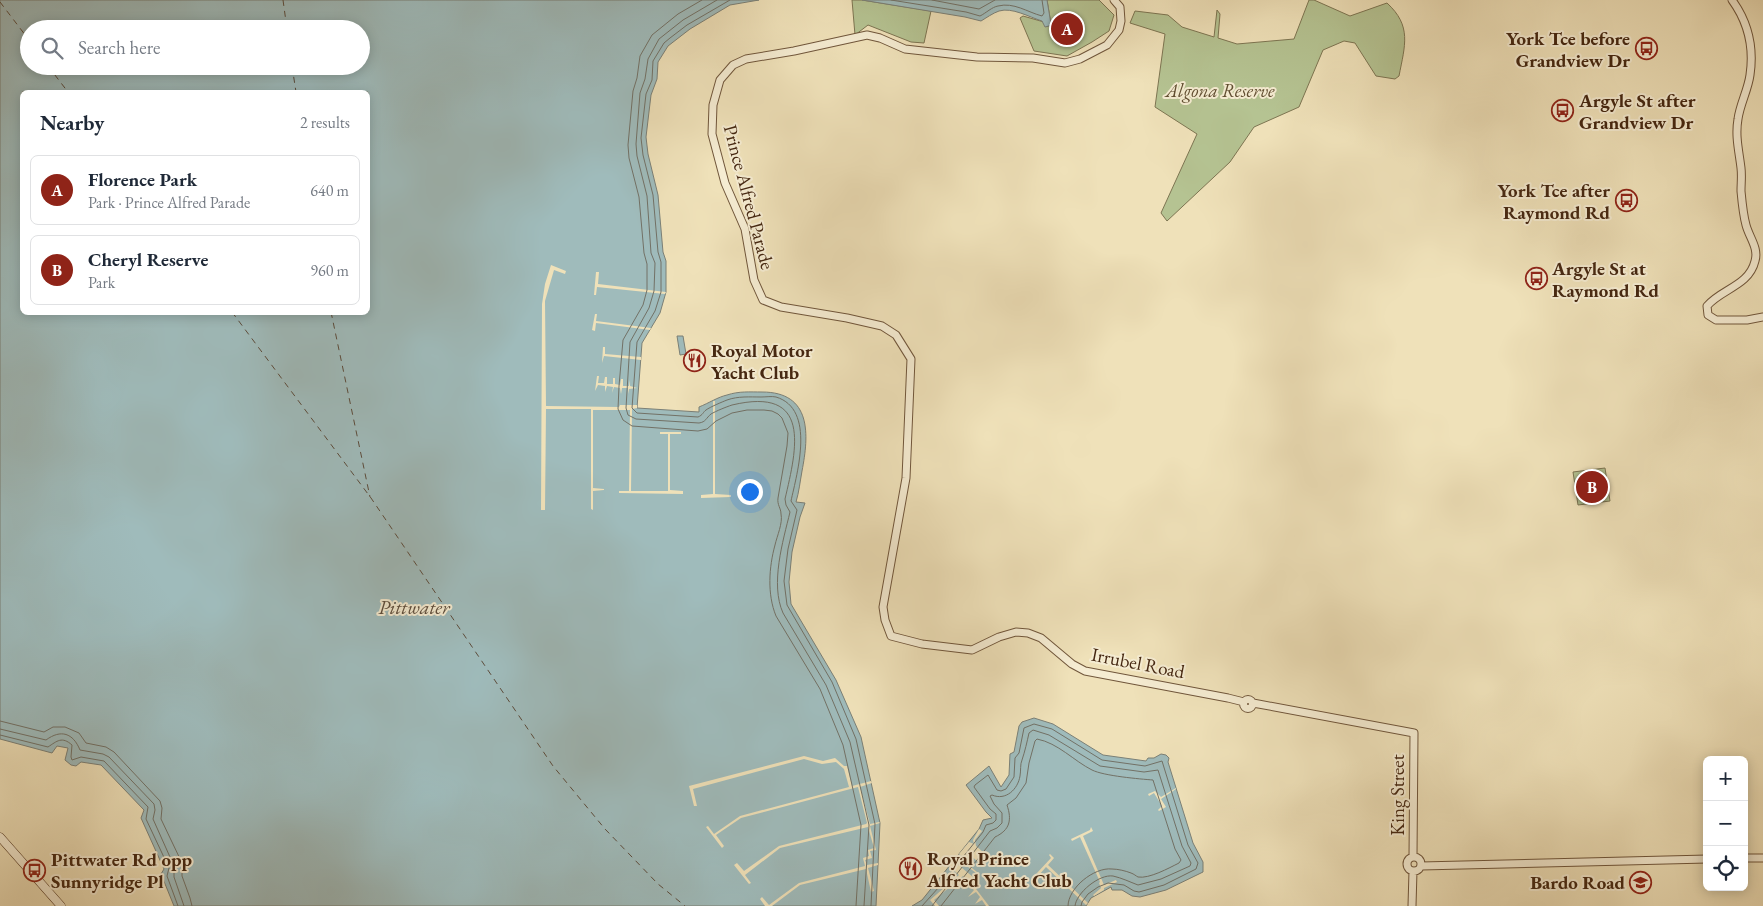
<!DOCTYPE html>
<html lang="en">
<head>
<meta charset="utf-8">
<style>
  :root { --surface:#fff; --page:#f6f6f7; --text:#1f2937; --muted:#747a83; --line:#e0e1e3; --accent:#8f2418 }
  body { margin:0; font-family:"EB Garamond",serif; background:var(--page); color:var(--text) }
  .controls { position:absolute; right:15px; bottom:15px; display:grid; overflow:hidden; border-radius:8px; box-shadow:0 2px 12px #0003 }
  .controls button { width:45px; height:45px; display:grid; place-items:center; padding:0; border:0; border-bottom:1px solid var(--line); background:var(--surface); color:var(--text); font:25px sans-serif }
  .you { position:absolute; left:749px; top:491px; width:18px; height:18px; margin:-12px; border:4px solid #fff; border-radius:50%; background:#1a73e8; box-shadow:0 0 0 8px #1a73e833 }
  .badge { display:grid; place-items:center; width:32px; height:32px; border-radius:50%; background:var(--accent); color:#fff; font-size:16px; font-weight:700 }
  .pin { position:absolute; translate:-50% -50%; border:2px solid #fff; box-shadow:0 1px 5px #0006 }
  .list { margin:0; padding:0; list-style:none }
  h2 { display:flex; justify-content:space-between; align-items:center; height:65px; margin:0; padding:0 20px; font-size:21px }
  h2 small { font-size:16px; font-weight:400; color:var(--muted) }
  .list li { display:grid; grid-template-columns:32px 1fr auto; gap:15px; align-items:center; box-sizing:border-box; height:70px; margin:0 10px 10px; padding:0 10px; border:1px solid var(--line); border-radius:8px }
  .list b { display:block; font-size:19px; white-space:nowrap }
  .list p { margin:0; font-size:16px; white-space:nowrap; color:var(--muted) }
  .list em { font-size:16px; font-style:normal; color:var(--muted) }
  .icon { flex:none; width:28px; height:28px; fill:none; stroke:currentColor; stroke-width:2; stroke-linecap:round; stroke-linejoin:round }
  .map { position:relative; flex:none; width:1763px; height:906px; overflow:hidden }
  .search { position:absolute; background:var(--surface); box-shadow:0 2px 12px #0003; left:20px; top:20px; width:350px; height:55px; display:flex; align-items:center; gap:12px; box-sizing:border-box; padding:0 18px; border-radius:28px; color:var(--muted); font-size:19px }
  .panel { position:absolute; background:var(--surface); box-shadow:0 2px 12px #0003; left:20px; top:90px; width:350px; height:225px; border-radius:8px }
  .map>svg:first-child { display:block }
</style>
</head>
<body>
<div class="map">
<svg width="1763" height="906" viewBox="0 0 1763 906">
  <rect width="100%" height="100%" fill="#efe1b9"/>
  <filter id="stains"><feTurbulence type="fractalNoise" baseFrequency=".004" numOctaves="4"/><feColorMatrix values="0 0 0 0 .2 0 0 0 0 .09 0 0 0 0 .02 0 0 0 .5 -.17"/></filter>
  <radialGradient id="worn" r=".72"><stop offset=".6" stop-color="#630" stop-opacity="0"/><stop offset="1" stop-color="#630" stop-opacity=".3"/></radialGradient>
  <!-- green -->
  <path fill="#b5c392" stroke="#7d7552" d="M852,0H862L931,11L924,43L911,42L868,25L855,35Z
    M1047,0H1099L1114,15L1109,31L1092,42L1067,56L1034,51L1020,18L1023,16L1051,24Z
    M1309,0H1314L1350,16L1387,3C1412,26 1405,45 1399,76L1395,79L1376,76L1355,43L1344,41L1323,50L1299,107L1254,127L1230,162L1167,221L1161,213L1197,134L1155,107L1165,34L1130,23L1135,11L1168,15L1182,27L1214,37L1217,10L1220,14L1218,38L1237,44L1294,39Z
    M1605,468L1610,501L1578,505L1573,472Z"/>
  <!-- water -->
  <path fill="#9fbbbb" stroke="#7b8077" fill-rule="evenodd" d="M0,0H759L730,5L690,29L668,46L658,62L657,79L651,95L646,137L648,154L658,195L663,252L666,261V292L660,313L642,343L637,408L699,412V407C709,403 718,397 727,395C739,391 750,392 762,392C812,392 809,435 802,471C800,482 799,492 796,502L805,503L800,517L792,552L789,582L791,604L836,680L861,737L880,823L876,906H174L161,874L164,869L141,818L144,810L101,765L81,762L76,766L71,765L65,760L68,748L57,746L52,753L0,739ZM29,29H361V66H29ZM22,92H368V312H22Z
    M862,0H1047L1051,24L1049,26L1045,27L1042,21C1029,17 1012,7 999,11C993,13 986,18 981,21L965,17Z
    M677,336H683L686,354L680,355Z
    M1034,718L1053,724L1103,755L1146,761L1148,758H1154L1161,754L1166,755L1169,758L1168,762L1193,843L1203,862V872L1166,890L1140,897L1132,896L1122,890H1112L1111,887L1091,898L1086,906H912L922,900L979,829L983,820L992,818L986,812L966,785L989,766L1001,787L1009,775L1010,754L1014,752L1019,726L1022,722Z"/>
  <!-- pier -->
  <path fill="#efe1b9" d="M551,265L566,271L565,274L554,270L545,301L546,406L619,407L620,405H637V408L632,409L631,491H668V434H660V432H681V434H670V490L683,491V494L619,493V491H629L630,410H593V488L604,489V490L593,491V510L591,509V409H546L545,510H541L542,304L545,284Z
    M596,272H599L598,284L666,292L665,294L597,287L596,295H594Z
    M595,314H597L596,321L651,328L650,330L596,323L595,331L592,330Z
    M603,347H605V354L641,357V360L604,356L602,363Z
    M597,376H599L598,383H604L605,377H607V384H613V378H615V384L620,385L621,379H623V386H629L630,380V386L637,388L629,389L628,394V388H622L621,394L620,388L614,387L612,393L613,387L607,386L605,392V386L598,385L595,391Z
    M713,401H715V494L731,495V497L701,498V495L713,494Z
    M804,756L823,761L835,758L844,766H847L852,786L871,781L872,783L860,787L870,824L879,822L880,823L870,826L876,850L870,851L872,858L865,860L867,865L878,863V865L868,868L874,891L871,892L866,869L800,885L772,906H765L760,899L762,897L769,905L799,883L865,866L863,858L869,856L868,850L874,848L868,827L780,848L745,875L751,883L749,884L734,865L737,863L744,871L779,846L866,824L867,823L858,787L741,818L716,835L724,846L722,848L706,827L708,826L714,834L740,816L849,787L844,769L836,762L822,764L804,759L693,789L697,806H694L689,786Z
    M1176,788V789L1161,799L1166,807L1159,811L1158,810L1162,806L1154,793L1149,796L1148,794L1155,791L1161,797Z
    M1091,827L1093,831L1083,836L1104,885L1116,880L1117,882L1104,888V890L1094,896L1093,895L1101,888L1099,883L1100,882L1080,837L1072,841L1071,839L1090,830Z
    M979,829L982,831L975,840L976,846L983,852L979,857L982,860L987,853L990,855L982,865L971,856L967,860L959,854L969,842L974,844L973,840Z
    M958,854L963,861L977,872L976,873L959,860L956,863L973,877L970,881L989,906H986L982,900L975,904L980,897L976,892L968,897L974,890L968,885L962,890L967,884L963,876L934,900L939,906H935L930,900L944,888L936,882L947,885L959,875L949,866Z
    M1050,854L1054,858L1048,865L1088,903L1086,905L1046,867L1039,875L1037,873L1051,858L1049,855Z"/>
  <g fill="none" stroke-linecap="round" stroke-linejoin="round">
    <!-- shore -->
    <path stroke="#727166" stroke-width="1" d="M702,0L678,14L652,35L640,56L637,78L633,91L628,145L629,158L639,197L644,253L647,264V290L643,305L623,340L619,386L618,409L623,420L632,426L698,431L707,429L716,421L732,413L747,410H764L772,411L778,414L782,418L788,433L787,446L778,498C777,505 781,508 781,514C783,523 777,536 775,545C769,567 767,594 776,616L820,689L843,745L861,825L856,906
      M717,0L683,20L659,39L648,59L645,79L640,93L636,144L637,156L647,196L651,253L655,263L654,291L649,308L630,342L626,408L628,415L636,419L699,423C706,422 706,418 711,414C716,411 726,407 732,405C812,386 797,448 785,499L786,505L790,512C783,541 770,584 783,613L826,685L850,742L869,825L864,906
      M730,0L687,25L670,38L664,43L653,61L652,80L646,94L641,138L643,155L653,195L658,252L661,262V292L655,311L637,342L632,408L637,413L698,417C703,415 703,412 706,410C710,407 722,402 727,400C738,396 750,397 761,397C766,397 772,396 776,397C816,409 797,473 791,501L797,510L788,549L784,581L787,605L832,682L856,739L875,824L871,906
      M891,0L966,12L980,16C986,13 992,7 998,6C1014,2 1027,12 1042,16L1044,13L1042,0
      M932,0L979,9L995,0
      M0,721L44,732L53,727H65L79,733L86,743L106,747L114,752L160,801L162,808L161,819L182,863V876L190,898L192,906
      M0,729L46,740C61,729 73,733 80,750L103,754L109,757L154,804L155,810L153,819L174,866V877L184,906
      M0,735L48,747C57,741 62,736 72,745L71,757L72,760L81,757L104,761L148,807L146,819L169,868L167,876L178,906
      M922,906L939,887L983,832L986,825L993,823L996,820V814L990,809L974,787L975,785L988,775L997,790L1001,791L1006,789L1014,777L1015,758L1019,753L1024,728L1034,724L1052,729L1102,760L1145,766L1162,761L1188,845L1198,863L1196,869L1164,885L1139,892L1134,891L1124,885L1108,883L1098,887L1088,894L1082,902L1081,906
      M932,906L990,831L997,828L1002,823V813L994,804L990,796L992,795C1006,801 1018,789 1020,776C1021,771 1020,764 1022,760C1025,751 1027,742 1029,733L1033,730L1049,735L1100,766L1144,772L1158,770L1182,846L1191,863L1190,866L1161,879L1138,885C1130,882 1122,878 1113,876C1099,874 1076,893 1075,906
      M941,906L995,837C1010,830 1012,820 1007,805L1016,798L1026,783L1029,763L1035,741L1037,739C1058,743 1074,761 1092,770C1104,776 1140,779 1153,780L1175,849L1181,860L1179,863C1169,868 1149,879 1138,877C1136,876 1134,874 1131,873C1126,871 1118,869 1112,869C1094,867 1068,888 1068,906"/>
    <!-- ferry -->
    <path stroke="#5c4c3c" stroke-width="1" stroke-dasharray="6 5" stroke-linecap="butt" d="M283,0L287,29
      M0,2L29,40
      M48,66L68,92
      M292,66L296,92
      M232,312L371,498L553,766L605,829L658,884L685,906
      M331,312L370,497"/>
    <defs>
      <path id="tertiary" d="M1114,0L1120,7L1121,21L1119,30L1107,45L1080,59L1065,63L1033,58L977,57L905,49L880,38L867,35L794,51L746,59L733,65L720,80L713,105L712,134L725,183L745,229L754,280L763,300L781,307L847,318L882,326L896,335L911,359L906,478L883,607L885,620L891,636L922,644L972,650L999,637L1016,632L1028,633L1041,638L1072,664L1085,671L1228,698L1244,702
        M1732,0C1748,22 1754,48 1750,75C1748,90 1740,104 1738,119C1735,136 1739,151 1741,168C1742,176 1741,183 1741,191C1742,202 1743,214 1746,225C1749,237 1759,248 1755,261C1749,286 1721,289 1707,306L1708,315L1716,320H1747L1763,317
        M1243.5 704a4.5 4.5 0 1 1 9 0a4.5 4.5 0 1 1-9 0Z
        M1253,703L1414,733L1413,857
        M1407 864a7 7 0 1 1 14 0a7 7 0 1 1-14 0Z
        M1744,858H1763
        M1421,866L1707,859
        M1412,906L1413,871"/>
      <path id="secondary" d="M0,837L61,906"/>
    </defs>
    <!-- tertiary casing -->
    <use href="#tertiary" stroke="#70563b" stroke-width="9"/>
    <!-- secondary casing -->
    <use href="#secondary" stroke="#452711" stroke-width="9"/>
    <!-- tertiary -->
    <use href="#tertiary" stroke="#f5ecd2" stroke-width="7"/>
    <!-- secondary -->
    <use href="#secondary" stroke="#f5ecd2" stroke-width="8"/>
  </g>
  <!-- icons -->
  <defs>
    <symbol id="bus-ring" viewBox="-11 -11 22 22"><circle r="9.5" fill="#f5ecd2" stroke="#8f2418" stroke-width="1.5"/><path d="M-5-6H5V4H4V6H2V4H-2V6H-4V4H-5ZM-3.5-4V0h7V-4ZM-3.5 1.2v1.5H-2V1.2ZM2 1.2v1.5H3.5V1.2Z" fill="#8f2418"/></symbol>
    <symbol id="restaurant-ring" viewBox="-11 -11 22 22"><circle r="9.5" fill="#f5ecd2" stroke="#8f2418" stroke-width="1.5"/><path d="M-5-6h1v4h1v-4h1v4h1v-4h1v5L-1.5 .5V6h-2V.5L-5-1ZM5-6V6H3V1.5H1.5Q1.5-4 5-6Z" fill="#8f2418"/></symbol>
    <symbol id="school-ring" viewBox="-11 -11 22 22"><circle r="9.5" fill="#f5ecd2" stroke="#8f2418" stroke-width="1.5"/><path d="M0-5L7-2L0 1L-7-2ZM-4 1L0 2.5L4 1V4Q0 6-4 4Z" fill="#8f2418"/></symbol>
  </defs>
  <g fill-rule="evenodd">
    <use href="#bus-ring" x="1634" y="36" width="25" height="25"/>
    <use href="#bus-ring" x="1550" y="98" width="25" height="25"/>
    <use href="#bus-ring" x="1614" y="188" width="25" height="25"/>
    <use href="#bus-ring" x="1524" y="266" width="25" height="25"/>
    <use href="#restaurant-ring" x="682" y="348" width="25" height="25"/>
    <use href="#restaurant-ring" x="898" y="856" width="25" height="25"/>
    <use href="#bus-ring" x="22" y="858" width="25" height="25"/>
    <use href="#school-ring" x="1628" y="870" width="25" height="25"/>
  </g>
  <g text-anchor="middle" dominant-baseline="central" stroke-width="4" stroke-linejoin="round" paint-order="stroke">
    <!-- poi labels -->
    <g font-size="19" font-weight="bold" fill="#452711" stroke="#f5ecd2" text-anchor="start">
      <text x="1630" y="38" text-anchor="end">York Tce before<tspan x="1630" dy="22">Grandview Dr</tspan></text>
      <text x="1579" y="100">Argyle St after<tspan x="1579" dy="22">Grandview Dr</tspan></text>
      <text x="1610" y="190" text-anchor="end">York Tce after<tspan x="1610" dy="22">Raymond Rd</tspan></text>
      <text x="1552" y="268">Argyle St at<tspan x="1552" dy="22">Raymond Rd</tspan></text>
      <text x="711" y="350">Royal Motor<tspan x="711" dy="22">Yacht Club</tspan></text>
      <text x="927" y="858">Royal Prince<tspan x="927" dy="22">Alfred Yacht Club</tspan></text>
      <text x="51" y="859">Pittwater Rd opp<tspan x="51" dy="22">Sunnyridge Pl</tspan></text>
      <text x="1625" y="882" text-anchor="end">Bardo Road</text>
    </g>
    <!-- park labels -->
    <g font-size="19" font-style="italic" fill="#614e31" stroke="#f5ecd2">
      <text x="1220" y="90">Algona Reserve</text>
    </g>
    <!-- street labels -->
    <g font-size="19" fill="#452711" stroke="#f5ecd2">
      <text transform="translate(749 197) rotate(75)">Prince Alfred Parade</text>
      <text transform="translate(1138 663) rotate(11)">Irrubel Road</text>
      <text transform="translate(1397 795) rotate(-90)">King Street</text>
    </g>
    <!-- water labels -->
    <g font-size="20" font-style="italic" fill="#5c4c3c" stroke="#f5ecd2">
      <text x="414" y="607">Pittwater</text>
    </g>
  </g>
  <rect width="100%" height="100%" filter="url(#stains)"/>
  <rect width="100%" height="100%" fill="url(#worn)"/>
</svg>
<div class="controls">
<button>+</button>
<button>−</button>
<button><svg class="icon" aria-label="locate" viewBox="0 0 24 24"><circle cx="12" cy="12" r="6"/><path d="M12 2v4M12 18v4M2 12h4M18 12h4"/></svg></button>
</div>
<div class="you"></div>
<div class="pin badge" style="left:1067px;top:29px">A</div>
<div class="pin badge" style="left:1592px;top:487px">B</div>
<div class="search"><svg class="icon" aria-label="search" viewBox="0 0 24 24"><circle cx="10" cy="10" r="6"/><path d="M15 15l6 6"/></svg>Search here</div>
<section class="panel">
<h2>Nearby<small>2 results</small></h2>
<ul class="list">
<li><span class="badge">A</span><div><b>Florence Park</b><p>Park · Prince Alfred Parade</p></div><em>640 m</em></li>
<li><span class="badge">B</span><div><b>Cheryl Reserve</b><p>Park</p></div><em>960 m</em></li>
</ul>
</section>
</div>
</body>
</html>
